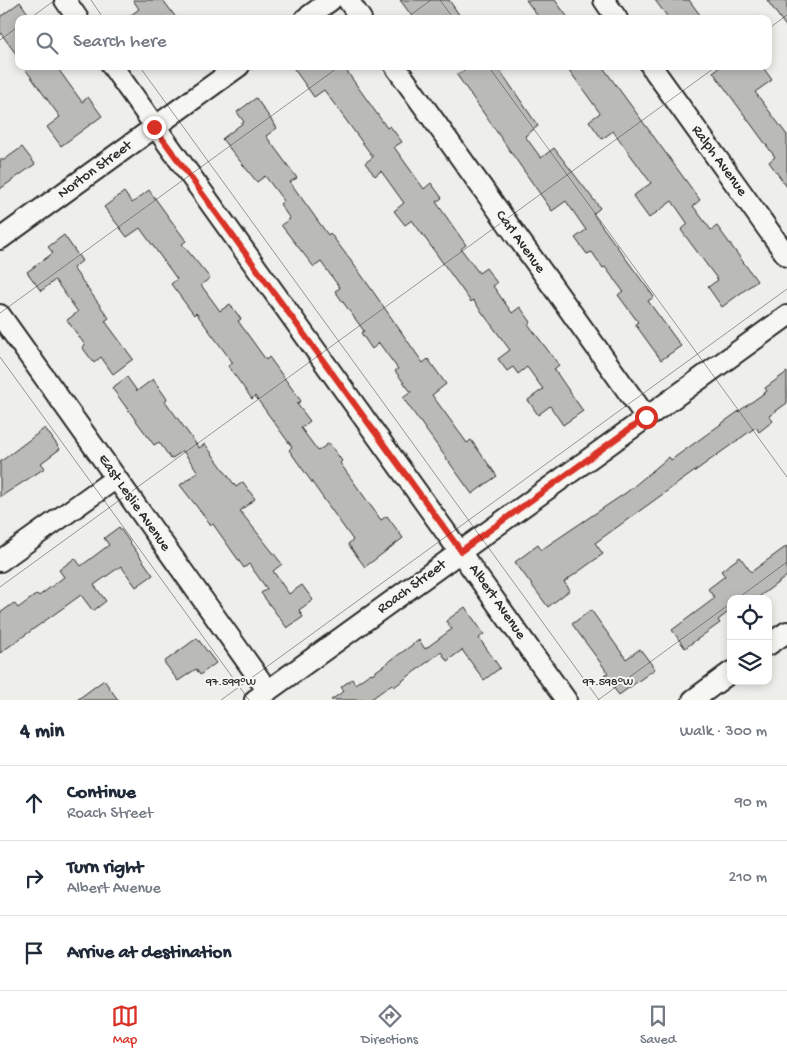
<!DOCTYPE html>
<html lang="en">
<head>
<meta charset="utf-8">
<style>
  :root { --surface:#fff; --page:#f6f6f7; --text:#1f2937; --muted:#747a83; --line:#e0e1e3; --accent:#d93025 }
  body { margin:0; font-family:"Gochi Hand",sans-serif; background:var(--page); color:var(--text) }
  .controls { position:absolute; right:15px; bottom:15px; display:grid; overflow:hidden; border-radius:10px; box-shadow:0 2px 8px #0003 }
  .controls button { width:45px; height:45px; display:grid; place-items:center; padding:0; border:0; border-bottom:1px solid var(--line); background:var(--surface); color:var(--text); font:25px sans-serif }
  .stop { position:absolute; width:15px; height:15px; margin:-11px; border:4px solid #d93025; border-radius:50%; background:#fff }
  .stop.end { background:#d93025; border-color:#fff; box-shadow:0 1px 5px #0008 }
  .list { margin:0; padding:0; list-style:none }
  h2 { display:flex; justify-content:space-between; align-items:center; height:65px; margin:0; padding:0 20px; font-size:21px }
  h2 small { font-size:16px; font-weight:400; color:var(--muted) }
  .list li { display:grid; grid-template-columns:32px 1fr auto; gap:15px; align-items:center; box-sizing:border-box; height:75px; padding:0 20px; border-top:1px solid var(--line) }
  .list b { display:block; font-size:19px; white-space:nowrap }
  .list p { margin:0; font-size:16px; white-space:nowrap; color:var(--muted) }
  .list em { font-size:16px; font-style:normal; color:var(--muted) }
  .icon { flex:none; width:28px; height:28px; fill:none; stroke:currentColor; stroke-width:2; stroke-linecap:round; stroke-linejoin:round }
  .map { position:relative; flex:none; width:787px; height:700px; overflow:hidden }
  .search { position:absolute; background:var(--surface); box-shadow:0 2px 8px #0003; left:15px; right:15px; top:15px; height:55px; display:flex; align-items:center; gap:12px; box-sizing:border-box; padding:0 18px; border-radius:10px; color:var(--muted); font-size:19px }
  .sheet { height:290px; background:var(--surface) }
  nav { display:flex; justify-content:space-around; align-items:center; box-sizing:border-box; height:70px; border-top:1px solid var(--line); background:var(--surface); font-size:14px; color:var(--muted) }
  nav a { display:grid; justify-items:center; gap:2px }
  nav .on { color:var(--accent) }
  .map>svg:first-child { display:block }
</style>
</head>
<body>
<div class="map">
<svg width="787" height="700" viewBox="0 0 787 700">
  <rect width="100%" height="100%" fill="#eeeeea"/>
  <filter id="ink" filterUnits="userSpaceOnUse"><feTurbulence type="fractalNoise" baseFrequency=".02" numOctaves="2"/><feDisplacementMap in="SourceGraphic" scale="10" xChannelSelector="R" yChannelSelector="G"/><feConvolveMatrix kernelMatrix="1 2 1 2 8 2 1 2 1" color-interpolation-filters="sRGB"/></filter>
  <g filter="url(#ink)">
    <!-- building -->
    <path fill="#babab7" stroke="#2b2b2b" d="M133,0H163L177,19H126L139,9Z
      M400,0H449L462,19H414Z
      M526,0H555L569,19H540Z
      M655,0H689L703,19H669Z
      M767,0H787V28Z
      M20,2L32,19H19V58L0,32V17Z
      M23,66H56L82,102L88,97L102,116L61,146L47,127L60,117Z
      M292,66H343L387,128L390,126L402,142L394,147L424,189L431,183L442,198L436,202L466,245L461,249L479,273L486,268L497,283L493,286L512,313L520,307L531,322L528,324L559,365L554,369L583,411L563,425L550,406L538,415L528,400L543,389L527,367L518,374L513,367L507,371L498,359L510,350L473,300L471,302L412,220L405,225L394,211L404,203L381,171L375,176L365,163L373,157L324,90L314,97Z
      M470,66H497L538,126L525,136L541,158L554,148L600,208L593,214L654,297L648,301L681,346L661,360L635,324L638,322L618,295L623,291L605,267L603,268L592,252L587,254L575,238L586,230L566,201L552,211L457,75Z
      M566,66H602L700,200L693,206L711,230L717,226L757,281L722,307L708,287L718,280L681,230L688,224L672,201L649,218L633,196L651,183L613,131L602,139L589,121L600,113Z
      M721,66H762L772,80L755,92L787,135V187L769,162L775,157L713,72Z
      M256,98L277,128L266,136L297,178L290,182L328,235L330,233L360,273L423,363L428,359L446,384L432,395L467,443L471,440L497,476L472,494L403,398L411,392L395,371L398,369L379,343L372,349L361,333L364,331L335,291L340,288L321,262L314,267L281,225L290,219L280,204L284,201L265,176L257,182L222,139L244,122L237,112Z
      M22,147L35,164L0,189V160H4Z
      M149,190L186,241L182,244L210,278L201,285L220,311L230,304L241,319L238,321L266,360L269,357L301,401L297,404L310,421L301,428L318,451L329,443L342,461L340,463L381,520L387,516L403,538L365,567L348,544L353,540L289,450L292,447L255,396L252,399L228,366L233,363L196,313L194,315L171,284L177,279L140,228L127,237L104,207L124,192L132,203Z
      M64,235L82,261L73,268L109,318L105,321L133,359L113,374L101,357L94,363L82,347L85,345L67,320L78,312L55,280L41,291L27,272L53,253L48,247Z
      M787,372V403L769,416L773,421L759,432L756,427L595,543L603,554L564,582L570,590L548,607L515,562L538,545L541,550L627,492L669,457L671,460L767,391L765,388Z
      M127,377L137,391L153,379L167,399L165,401L199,448L205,444L236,487L243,482L255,499L240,511L282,564L273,571L289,594L302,585L313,600L299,610L303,617L287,628L261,593L267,589L249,564L244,568L213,524L211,525L180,485L198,472L183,451L171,459L159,442L154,445L112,388Z
      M45,428L60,449L41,463L45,468L0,497V462Z
      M119,527L153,575L136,587L121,566L94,585L106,601L93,611L81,595L0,653V613L14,603L18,608L37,594L39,596L64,577L59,570L75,558L81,566L109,545L104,538Z
      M787,546V576L756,599H731V610L718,620L720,623L685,648L672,630L715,598L708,589L725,576L721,571L740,557L751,572Z
      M465,607L484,634L479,638L500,668L484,680L462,650L447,661L441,652L394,687L392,684L370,700H331L344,691L341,687L352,679L355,684L371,673L372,674L419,640L425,649L452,629L446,621Z
      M591,610L626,659L640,649L655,669L619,695L604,675L608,673L572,624Z
      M197,638L216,663L200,675L196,669L178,681L164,662Z
      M104,680L118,700H77Z"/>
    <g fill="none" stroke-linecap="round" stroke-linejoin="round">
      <defs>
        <path id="minor" d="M65,0L78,19
          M348,0L361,19
          M604,0L617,19
          M305,19L331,0
          M112,66L566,700
          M395,66L646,417
          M651,66L787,256
          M0,239L239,66
          M0,315L268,691
          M0,561L116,478
          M768,645L787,632
          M255,700L787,316
          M693,700L731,672"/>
      </defs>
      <!-- minor casing -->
      <use href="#minor" stroke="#2b2b2b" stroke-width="24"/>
      <!-- minor -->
      <use href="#minor" stroke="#f6f6f2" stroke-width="20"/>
    </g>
  </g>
  <g fill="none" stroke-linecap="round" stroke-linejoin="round" filter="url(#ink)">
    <!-- route -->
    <path stroke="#d93025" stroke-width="6" d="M154,127L461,551L646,417"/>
  </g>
  <!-- ticks -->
  <path fill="none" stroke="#2b2b2b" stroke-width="1" stroke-opacity="0.45" d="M91,0L104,19M440,0L454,19M29,19L55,0M405,19L431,0M768,29L787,15M0,40L19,26M139,66L599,700M488,66L787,477M0,313L340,66M0,357L249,700M0,587L717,66M737,599L787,562M221,700L787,289M598,700L731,603"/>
  <g text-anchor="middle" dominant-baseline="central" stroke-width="4" stroke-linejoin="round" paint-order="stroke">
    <!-- street labels -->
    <g font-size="15" fill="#2b2b2b" stroke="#f6f6f2">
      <text transform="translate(719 161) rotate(54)">Ralph Avenue</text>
      <text transform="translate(95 170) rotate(-36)">Norton Street</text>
      <text transform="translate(520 242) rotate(54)">Carl Avenue</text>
      <text transform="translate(134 503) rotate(55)">East Leslie Avenue</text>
      <text transform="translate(412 587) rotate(-36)">Roach Street</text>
      <text transform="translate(497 602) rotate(55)">Albert Avenue</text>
    </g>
  </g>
  <g font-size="12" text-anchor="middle" fill="#2b2b2b" stroke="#f6f6f2" stroke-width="4" stroke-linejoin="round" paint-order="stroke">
    <text x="231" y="685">97.599°W</text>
    <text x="608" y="685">97.598°W</text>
  </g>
</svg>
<div class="controls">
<button><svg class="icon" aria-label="locate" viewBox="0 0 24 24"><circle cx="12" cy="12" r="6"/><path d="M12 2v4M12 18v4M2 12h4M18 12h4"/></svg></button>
<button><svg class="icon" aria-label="layers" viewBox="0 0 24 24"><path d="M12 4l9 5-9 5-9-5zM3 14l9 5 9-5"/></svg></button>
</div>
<div class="stop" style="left:646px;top:417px"></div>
<div class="stop end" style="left:154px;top:127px"></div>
<div class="search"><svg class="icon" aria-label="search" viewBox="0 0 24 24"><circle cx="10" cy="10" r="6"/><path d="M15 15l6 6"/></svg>Search here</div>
</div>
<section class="sheet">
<h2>4 min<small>Walk · 300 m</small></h2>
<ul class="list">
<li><svg class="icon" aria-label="ahead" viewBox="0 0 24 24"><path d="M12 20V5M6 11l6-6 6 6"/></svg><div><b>Continue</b><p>Roach Street</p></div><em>90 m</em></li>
<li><svg class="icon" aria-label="right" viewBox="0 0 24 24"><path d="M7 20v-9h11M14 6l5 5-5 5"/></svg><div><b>Turn right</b><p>Albert Avenue</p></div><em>210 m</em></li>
<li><svg class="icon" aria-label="arrive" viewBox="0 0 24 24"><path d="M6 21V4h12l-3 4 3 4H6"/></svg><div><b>Arrive at destination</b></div></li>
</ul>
</section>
<nav>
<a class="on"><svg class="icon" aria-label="map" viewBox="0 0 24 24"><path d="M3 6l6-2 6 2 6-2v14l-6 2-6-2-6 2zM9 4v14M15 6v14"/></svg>Map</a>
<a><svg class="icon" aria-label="directions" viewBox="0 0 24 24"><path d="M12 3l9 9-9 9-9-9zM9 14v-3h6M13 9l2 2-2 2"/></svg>Directions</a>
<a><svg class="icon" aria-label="saved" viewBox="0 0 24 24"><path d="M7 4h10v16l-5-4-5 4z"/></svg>Saved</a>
</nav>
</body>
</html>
